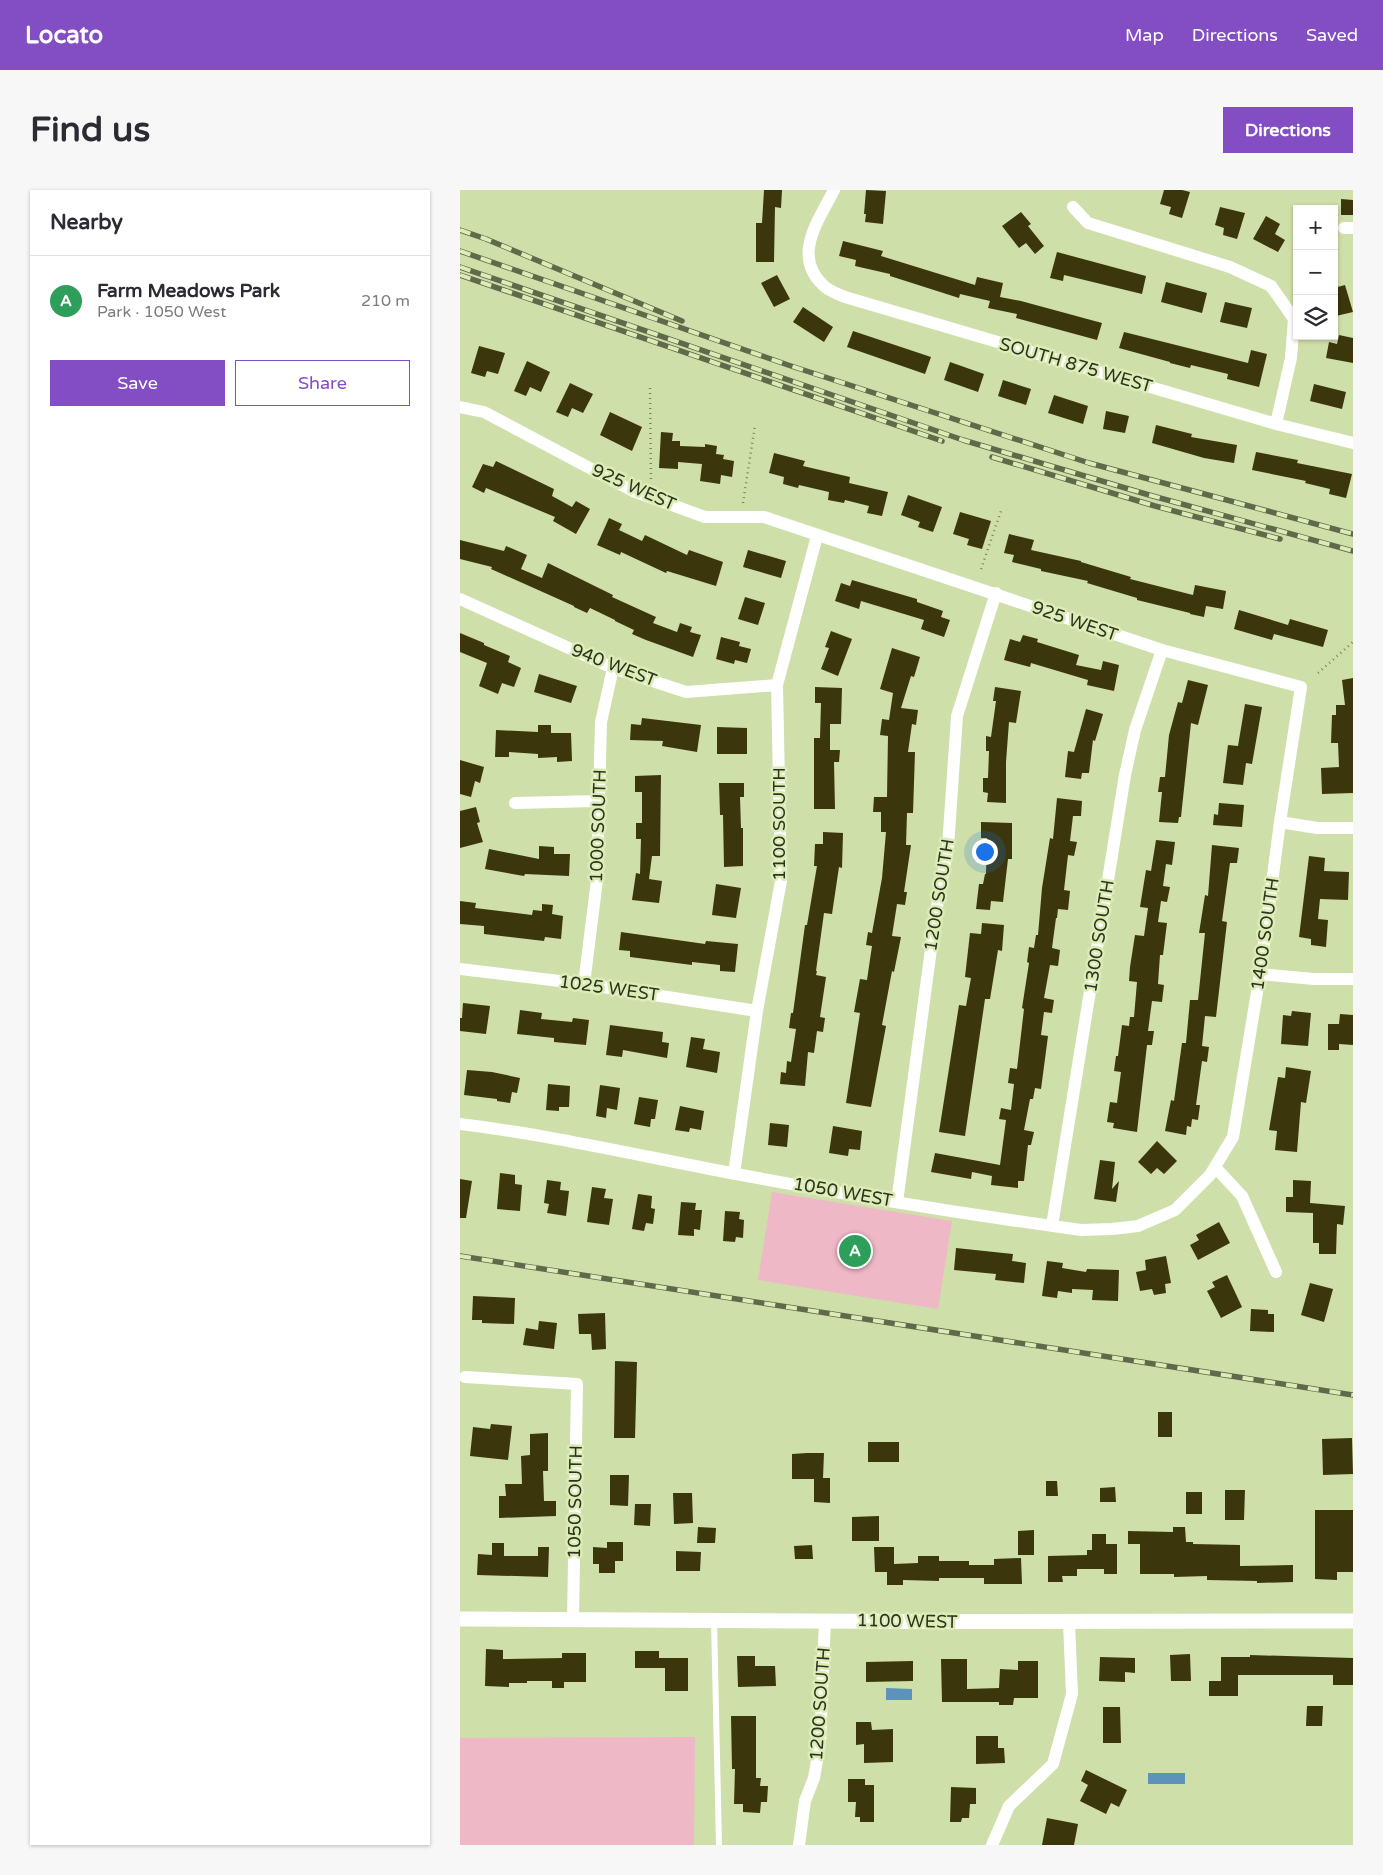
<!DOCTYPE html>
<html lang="en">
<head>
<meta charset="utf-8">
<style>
  :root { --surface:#fff; --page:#f7f7f7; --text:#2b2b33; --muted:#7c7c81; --line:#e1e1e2; --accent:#834dc4 }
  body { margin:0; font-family:"Varela Round",sans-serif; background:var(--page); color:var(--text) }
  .controls { position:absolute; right:15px; top:15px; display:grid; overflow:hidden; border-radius:0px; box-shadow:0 1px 4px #0004 }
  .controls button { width:45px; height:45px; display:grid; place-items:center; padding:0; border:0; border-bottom:1px solid var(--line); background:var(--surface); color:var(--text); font:25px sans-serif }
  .you { position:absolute; left:524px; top:661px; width:18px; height:18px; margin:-12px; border:4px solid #fff; border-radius:50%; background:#1a73e8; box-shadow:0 0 0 8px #1a73e833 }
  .badge { display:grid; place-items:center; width:32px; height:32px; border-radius:50%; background:var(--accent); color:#fff; font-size:16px; font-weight:700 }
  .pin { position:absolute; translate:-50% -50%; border:2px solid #fff; box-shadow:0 1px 5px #0006 }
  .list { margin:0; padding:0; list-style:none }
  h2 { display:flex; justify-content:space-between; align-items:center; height:65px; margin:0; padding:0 20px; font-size:21px }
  h2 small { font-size:16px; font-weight:400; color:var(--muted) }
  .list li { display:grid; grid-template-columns:32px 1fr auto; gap:15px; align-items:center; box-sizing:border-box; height:90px; padding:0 20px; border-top:1px solid var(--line) }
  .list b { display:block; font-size:19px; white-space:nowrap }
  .list p { margin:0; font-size:16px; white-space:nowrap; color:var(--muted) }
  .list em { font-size:16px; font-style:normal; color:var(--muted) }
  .actions { display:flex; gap:10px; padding:15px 20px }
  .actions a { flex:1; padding:11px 0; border:1px solid var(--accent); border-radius:0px; text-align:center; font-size:18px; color:var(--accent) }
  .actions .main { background:var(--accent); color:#fff }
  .icon { flex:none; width:28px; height:28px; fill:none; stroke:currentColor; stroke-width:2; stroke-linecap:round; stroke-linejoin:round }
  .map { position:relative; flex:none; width:893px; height:1655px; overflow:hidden; border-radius:0px }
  header { display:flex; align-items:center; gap:30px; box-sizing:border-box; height:70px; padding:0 25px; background:var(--accent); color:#fff }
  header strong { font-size:24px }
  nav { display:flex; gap:28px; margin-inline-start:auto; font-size:18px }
  .intro { display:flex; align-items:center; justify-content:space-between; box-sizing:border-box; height:120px; padding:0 30px }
  h1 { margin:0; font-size:35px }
  .button { padding:12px 22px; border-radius:0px; background:var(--accent); color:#fff; font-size:18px; font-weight:700 }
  main { display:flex; gap:30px; padding:0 30px }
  aside { flex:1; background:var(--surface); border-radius:0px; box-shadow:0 1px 4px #0004 }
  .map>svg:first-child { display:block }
</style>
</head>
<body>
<header>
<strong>Locato</strong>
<nav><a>Map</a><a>Directions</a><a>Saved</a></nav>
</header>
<div class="intro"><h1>Find us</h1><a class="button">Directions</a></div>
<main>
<aside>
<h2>Nearby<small></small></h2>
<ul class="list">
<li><span class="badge" style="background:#2e9e5b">A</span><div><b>Farm Meadows Park</b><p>Park · 1050 West</p></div><em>210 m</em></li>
</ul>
<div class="actions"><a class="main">Save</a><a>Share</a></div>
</aside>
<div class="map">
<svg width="893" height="1655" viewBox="0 0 893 1655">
  <rect width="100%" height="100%" fill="#cfdfa9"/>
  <!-- green -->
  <path fill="#efb8c6" d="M312,1002L492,1031L478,1119L298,1090Z
    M235,1547L234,1655H0V1548Z"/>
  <!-- water -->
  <path fill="#5d93bb" d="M426,1498L452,1499V1510H426Z
    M688,1583H725V1594H688Z"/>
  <!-- building -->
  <path fill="#3c360d" d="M304,0H322L321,18L315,17L314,72H296V33H302Z
    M406,0L426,1L423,34L405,32L406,24H404Z
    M704,0H722L730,2L722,28L709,24L711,17L700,14Z
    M881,9L893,10V25H881Z
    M760,17L785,23L777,49L763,45L764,38L755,35Z
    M561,22L571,34L568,36L584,56L575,64L566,53L559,58L542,36Z
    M806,26L820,34L815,44L825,50L818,62L793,49Z
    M383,51L423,61L421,66L515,95L517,87L543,93L540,107L561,111L642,133L637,150L556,128L557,124L528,118L530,111L500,104L499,108L430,86V84L395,76L396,70L379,66Z
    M597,62L686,86L682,104L604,85L603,91L590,88Z
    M317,85L330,109L314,117L301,93Z
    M706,92L747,103L742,123L701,112Z
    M885,95L893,122L876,126L874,119V98Z
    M765,112L792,118L787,138L760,132Z
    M343,117L373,137L364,152L333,132Z
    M393,141L471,167L465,184L387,157Z
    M664,142L788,173L791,160L807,164L799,197L767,189L768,184L731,175L730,178L710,173V172L659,158Z
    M879,145L893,148V173L866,168L869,152L877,154Z
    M19,156L45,163L38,184L27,181L25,187L11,183Z
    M67,171L90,182L81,202L70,197L66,206L54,201Z
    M490,172L524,184L518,202L484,190Z
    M543,190L571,199L566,215L538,206Z
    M110,193L133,204L123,223L112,218L108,227L96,222Z
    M854,194L886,202L882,219L850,211Z
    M594,205L628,216L623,234L588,223Z
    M646,221L669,226L665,243L643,239Z
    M150,222L182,237L172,261L140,245Z
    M696,235L732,244L731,247L777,255L774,273L744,268L692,253Z
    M201,242L213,243L212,251H220V256L245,257V254L257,256L256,264L264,265L263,269L274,271L272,287L261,285L260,294L240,291L242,274L218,272V279L199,278Z
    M796,262L838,270L837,273L892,284L886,308L869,304L870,299L845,293L846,291L792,280Z
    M314,263L345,271L343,276L390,287L389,293L428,302L422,326L407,323L409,316L385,310L384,313L368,310L369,302L339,295L338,298L323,294L324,287L309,283Z
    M36,271L94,299L92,306L112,317L116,311L130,319L116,344L93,331L95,327L26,298L24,303L12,297L23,274L33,277Z
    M448,305L482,317L473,342L458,337L460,332L441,325Z
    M500,322L531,331L522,359L507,355L509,349L493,344Z
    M149,328L162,334L159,340L182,351L185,345L227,365L229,360L263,372L256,396L207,381L206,383L161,362L160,365L137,355Z
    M549,344L574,350L571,360L621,371V372L671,387L670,389L733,405L735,395L766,401L763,419L746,416L744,427L730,424V423L677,410V408L627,393L628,391L581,381V379L552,372L554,365L544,363Z
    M0,350L44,361L46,356L67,365L61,379L82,388L88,373L153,405L152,407L196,427L193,433L217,442L220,433L232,437L230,442L241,445L233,467L186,450L172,444L174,440L155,431V430L130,418L127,423L114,417V416L31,379L32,377L0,369Z
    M288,360L326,371L321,388L283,377Z
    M392,390L457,409V412L483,421L481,427L490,430L484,447L461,439L464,430L401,411L399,419L375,411L381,393L390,396Z
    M285,407L305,413L298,435L278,429Z
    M779,420L828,435L830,429L868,440L863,457L814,444L812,450L774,439Z
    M371,441L392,449L378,486L361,479L369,458L365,457Z
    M0,443L24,453V455L50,466L48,472L61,478L54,497L42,493L38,504L19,496L27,473L0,462Z
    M563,445L578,449L577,452L619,465L616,475L641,480L643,471L659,475L654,501L627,495L628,490L571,473L570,477L544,470L550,449L560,452Z
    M261,447L280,452L279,456L291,459L287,473L275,470L274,474L256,469Z
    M432,458L460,467L454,487L451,486L441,518L458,520L456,535L452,534L448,562H455L453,623H447L446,655H451L444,702H447L445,715L437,714L432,746L441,747L434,782L432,781L422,835L426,836L411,917L386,913L400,823L394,822L400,789L407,790L412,756L406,755L408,742L412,743L422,688L426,642H421V622H413L414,607H427L428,546L420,545L422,529L429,530L433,503L420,499Z
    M79,484L117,496L111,513L74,502Z
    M893,488V603L862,604L861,578L879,577L878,553H871L872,525H876V515H885L882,490Z
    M728,490L748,495L738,535L731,533L721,627H719L718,633L699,632L702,602H698L700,587H705L709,545L718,512L722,513Z
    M355,497L382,498L381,534H370V560H380L379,572H374L375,619H354V548H360L361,513H355Z
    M535,497L561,501L556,533L549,532L546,572V613L527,612L528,603L523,602V588H528L529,561H526V546L531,547L536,511H533Z
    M785,514L802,517L792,574L786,573L783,595L763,593L768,555L778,556Z
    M626,519L643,524L635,551L633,550L629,583H622L621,589L605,587L608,561L614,562Z
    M182,528L241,535L237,562L202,556L203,551L170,550L171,534L181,535Z
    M78,535H91V543H111L112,571L97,572V567L78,568V564L49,562V567H35L36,540L78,542Z
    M257,537L287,538V564H257Z
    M0,570L24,577L20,593L15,591L11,607L0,604Z
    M201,585L200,666H192L189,689L202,691L199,713L172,710L176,683L180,684L181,649H176V633H182V602H175V586Z
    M259,593H284V607H280L281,638H283V676L264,677L263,625H260Z
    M597,608L622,611L621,626H613L610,651L617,652L614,666L608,665L604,700L610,701L608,720L598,719L597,728H596L592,758L600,760L598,776L590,775L584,808L594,810L592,823L584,822L581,845L588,846L583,884L581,899L575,898L573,909H570L564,940L574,942L571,955H568L564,991H558V998L531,995L532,986L512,982L511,989L471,982L475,963L540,975L546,930L539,929L541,918L551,920L554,894L548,893L550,878L557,879L564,819L562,818L569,773L567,772L569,757L574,758L576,745H578L582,698L590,648L593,649Z
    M759,613L784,615L782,637L753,635L754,624L758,625Z
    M16,617L20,632L17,633L23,652L0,658V621Z
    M521,632L552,633V669H548L543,712L531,711L530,720L516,719L519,694H523L525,684H526L527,648H521Z
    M363,642L383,643L382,678L379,677L372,724L364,723L356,781H357L356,785L366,787L360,827L365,828L363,842L357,841L354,863L348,862L345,896L320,894L321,882L326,883L327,871L331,872L336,839L329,838L331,823H333L345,735H347L357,676H354L355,654H363Z
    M696,650L715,652L712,675L706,674L703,696L710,697L707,712L701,711L698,732L707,733L703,765H700L698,794L704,795L702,812L692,811L688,841H694L692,855H687L677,942L653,938L654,933L647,932L650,912L657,913L661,882L654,881L656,866H658L662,835L669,836L670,827H674L677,792L669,791L670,777L675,745L684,746L688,718L680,717L686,680L691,681Z
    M752,655L779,658L777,673H770L762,731L767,732L756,827L745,826L742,856L749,857L747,872L742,871L736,915H740L738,930L732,929L731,937L727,936L726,945L705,941L711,910L714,911L722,853H726L730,810H738L745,743H739L745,705L748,706Z
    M79,656L94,657V664H110L109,686L65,684L64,686L25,679L29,659L79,669Z
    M849,666L865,668L864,681L889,682L888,710L860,709L858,729L868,730L866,757L851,755V749L839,747Z
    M256,694L281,698L276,728L252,725Z
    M0,711L16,713L15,718L72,725L73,720L82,721V714L93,715L92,724L103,726L101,749L85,747L84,751L24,744V736L0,734Z
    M522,733L544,735L542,761L538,760L530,809H525L505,946L479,942L499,815L506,816L511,788L505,787L510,743L521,744Z
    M161,742L245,754L246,751L278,754L275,782L260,781V775L232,772V775L170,767V761L159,760Z
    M3,813L30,816L26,844L0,841V828H2Z
    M60,820L82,823L81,829L112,832L113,828L129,830L126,855L94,852V848L57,844Z
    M832,821L851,823L848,856L821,854L823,825L831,826Z
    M880,824L893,825V855L879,854V860H868V834H879Z
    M150,835L203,842L202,852L209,853L207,868L163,860L162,867L146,865Z
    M231,847L245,849L243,859L260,862L257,883L226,877Z
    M826,877L851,881L846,913L841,912L837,962L815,960L817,941L809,940L818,887L825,888Z
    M7,880L32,882L60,888L57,903L52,902L50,913L37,911V909L4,905Z
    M88,894L110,896L109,917H99V921L86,920Z
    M140,895L160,898L157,920L147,918L146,928L136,926Z
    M179,907L198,910L195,929H191L190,937L174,934Z
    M220,916L244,921L241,940L230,938L229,942L215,940Z
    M310,933L329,935L327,957L308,955Z
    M373,936L402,941L400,960L389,959L388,966L369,963Z
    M697,951L717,971L704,984L697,978L691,984L678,972Z
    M640,970L655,972L652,999L659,991L656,1012L634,1009Z
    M40,983L55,985V994L62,995L60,1021L37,1019Z
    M0,989L12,991L6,1028H0Z
    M87,990L101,992L100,1000L109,1001L106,1026L87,1023L89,1014L84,1013Z
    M833,990L851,991L850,1013L885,1016L883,1035L877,1034L876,1064H859V1053H853V1023L826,1022V1007H833Z
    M132,997L146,999L144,1008L153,1009L149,1035L127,1032Z
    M178,1004L192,1006L191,1018L195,1019L193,1034L186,1033L184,1041L172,1039Z
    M221,1012L236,1013L235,1020H242L240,1040L234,1039V1046L218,1045Z
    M265,1021L280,1022L279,1029L284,1030L283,1048L276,1047L275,1052L263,1051Z
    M759,1032L770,1053L738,1070L730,1055L739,1050L736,1045Z
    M496,1058L553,1064L552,1071L566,1073L564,1093L535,1090L536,1084L494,1080Z
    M706,1066L711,1093L705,1094L706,1103L694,1105L692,1099L680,1101L676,1082L686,1080L685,1070Z
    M587,1071L603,1073L602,1078L626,1082L627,1079L659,1080L658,1111L632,1110L633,1100L612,1099V1103L598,1101L597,1108L582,1106Z
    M767,1085L782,1117L761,1128L747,1101L755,1097L752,1092Z
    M850,1093L873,1099L864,1132L841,1125Z
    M13,1106L55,1108L54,1134L22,1133V1130H12Z
    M791,1119L808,1120V1124H814V1142L790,1141Z
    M145,1123L146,1159L132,1160L131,1144H119L118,1124Z
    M79,1131L97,1133L94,1159L63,1155L66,1138L78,1140Z
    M155,1171L177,1172L175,1248H154Z
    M698,1222H712V1247H698Z
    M31,1234L52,1236L48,1270L10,1266L13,1237L30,1239Z
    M88,1243V1281H83L84,1311H96V1326L39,1328V1306H46L45,1294H62L61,1266L70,1265V1244Z
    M892,1248L893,1284L863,1285L862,1249Z
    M408,1252H439V1272H408Z
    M347,1263H364L363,1288H370V1313L354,1312V1289H332V1264Z
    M150,1285H169L168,1316L150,1315Z
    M586,1291H597L598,1306H586Z
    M655,1297L656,1312H640V1298Z
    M765,1300H785L784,1330H765Z
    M726,1302H742V1324H726Z
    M213,1303H232L233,1333L214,1334Z
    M175,1314H191L190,1336L174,1335Z
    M855,1320H893V1382H877V1390L855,1389Z
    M419,1326V1351H392V1327Z
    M238,1337L256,1338L255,1353H237Z
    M713,1337H725L726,1352H733V1354L780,1355V1376L833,1375V1392L797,1393V1391L747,1390V1386L714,1387V1384H680V1354H668V1341L713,1342Z
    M574,1340V1365H558V1341Z
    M632,1344H646V1354H657V1384H644V1379H617V1386H602L603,1392H588V1366L627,1365V1360H632Z
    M147,1352H163V1371H155V1383H139V1374H133V1357L147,1358Z
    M32,1353H44V1366H78V1357H89L88,1387L17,1385L18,1364L32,1365Z
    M352,1355L353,1369H335L334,1356Z
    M414,1357H434V1374L458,1373V1366H479V1371H509V1375H534V1369L561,1368L562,1394H524V1388H479V1391L443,1390V1395H427V1382H415Z
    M216,1361L241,1362L240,1381H216Z
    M26,1459L43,1460V1469L102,1468V1463H126V1492H104V1498H92V1491H67V1493H49V1497L25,1496Z
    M175,1461H199V1468H228V1501H205V1478H175Z
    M730,1464L731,1491H711L710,1465Z
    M790,1465L893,1468V1495H873V1485H778V1506H749V1491H761V1467H790Z
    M277,1466H295V1476H315L316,1496L278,1497Z
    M640,1467L675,1468V1483L665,1482V1492L639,1491Z
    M481,1469H507V1499L539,1498L540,1479L558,1480V1471H578V1508H554L553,1515H539V1512H482Z
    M453,1471V1491L406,1492V1472Z
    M847,1516H863L862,1536H846Z
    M643,1517H660L661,1553H643Z
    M271,1526H296V1588H301L300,1596H308L307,1612H301L300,1623L283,1622V1614H274L275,1579H272Z
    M396,1532H411L412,1540L433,1539V1572L404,1573V1554L396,1555Z
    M516,1546H538V1558H544L545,1573L516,1574Z
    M626,1580L667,1600L659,1617L651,1613L646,1624L620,1611L628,1595L621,1591Z
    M388,1589H405V1595H414V1632H400V1627H395L396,1612H388Z
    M491,1597L516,1598V1614H510L509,1628H502L501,1632H490Z
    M587,1628L618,1634L614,1655H582Z"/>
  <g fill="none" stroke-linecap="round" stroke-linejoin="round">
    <!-- path -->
    <path stroke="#78835f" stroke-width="2.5" stroke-dasharray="1 4" stroke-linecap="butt" d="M190,198L191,291
      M283,313L295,235
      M521,379L541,321
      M858,483L893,452"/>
    <!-- service -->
    <path stroke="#fff" stroke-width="6" d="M254,1431L259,1655"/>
    <!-- minor -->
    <path stroke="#fff" stroke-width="12" d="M374,0C359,30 331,66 364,96C369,101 378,104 385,107L816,234L893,253
      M613,17L628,33L770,77L811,96L834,129L831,168L816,234
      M884,38H893
      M0,217L24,222L173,301L245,327H304L702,460L841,497L820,632L800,784L773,947L750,985L715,1020L678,1036L652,1039L621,1040C504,1024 387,1005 271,983C181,966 91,945 0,934
      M0,409L153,478L226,502L317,495
      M55,613L138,611
      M820,632L857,638H893
      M0,779L124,794L297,821
      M800,784L854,789H893
      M124,794L137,690L141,532L153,478
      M755,977L782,1006L816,1082
      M274,984L297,821L321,691L317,495L357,346
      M437,1012L476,722L488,657L497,526L536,403
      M592,1036L665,585L675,540L702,460
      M5,1187L117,1194L113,1430
      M339,1655L345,1611L354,1588L360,1553L365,1430
      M532,1655L549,1616L593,1574L612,1504L609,1433"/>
    <!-- tertiary -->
    <path stroke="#fff" stroke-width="15" d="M0,1429C298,1431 595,1433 893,1431"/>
    <defs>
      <path id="rail" d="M0,40L26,49L222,131
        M0,61L328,175L629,273L893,344
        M0,77L503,250L689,305L893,361
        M0,85L482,251
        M532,267L695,316L820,349
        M0,1066L893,1205"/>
    </defs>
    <!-- rail casing -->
    <use href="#rail" stroke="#60694a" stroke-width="5.5"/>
    <!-- rail -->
    <use href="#rail" stroke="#dcecb6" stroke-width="4" stroke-dasharray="11" stroke-linecap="butt"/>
  </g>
  <g text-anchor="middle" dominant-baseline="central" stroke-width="5" stroke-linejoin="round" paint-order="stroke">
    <!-- street labels -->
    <g font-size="18" fill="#2d331e" stroke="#dcecb6">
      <text transform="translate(616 175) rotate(16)">SOUTH 875 WEST</text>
      <text transform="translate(174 297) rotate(24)">925 WEST</text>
      <text transform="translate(615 431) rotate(19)">925 WEST</text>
      <text transform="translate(154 475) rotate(21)">940 WEST</text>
      <text transform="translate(319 634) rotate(-90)">1100 SOUTH</text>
      <text transform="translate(138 636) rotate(-88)">1000 SOUTH</text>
      <text transform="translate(479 705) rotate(-81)">1200 SOUTH</text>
      <text transform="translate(805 744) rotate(-82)">1400 SOUTH</text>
      <text transform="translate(639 746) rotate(-81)">1300 SOUTH</text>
      <text transform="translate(149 798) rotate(8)">1025 WEST</text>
      <text transform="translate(383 1002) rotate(10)">1050 WEST</text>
      <text transform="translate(115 1312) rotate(-89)">1050 SOUTH</text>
      <text transform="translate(447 1431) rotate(1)">1100 WEST</text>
      <text transform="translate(360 1514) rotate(-86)">1200 SOUTH</text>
    </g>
  </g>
</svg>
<div class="controls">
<button>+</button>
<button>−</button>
<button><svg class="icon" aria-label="layers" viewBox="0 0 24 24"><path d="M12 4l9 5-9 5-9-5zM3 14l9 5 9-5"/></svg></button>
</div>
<div class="you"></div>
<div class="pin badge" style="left:395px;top:1061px;background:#2e9e5b">A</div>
</div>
</main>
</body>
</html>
